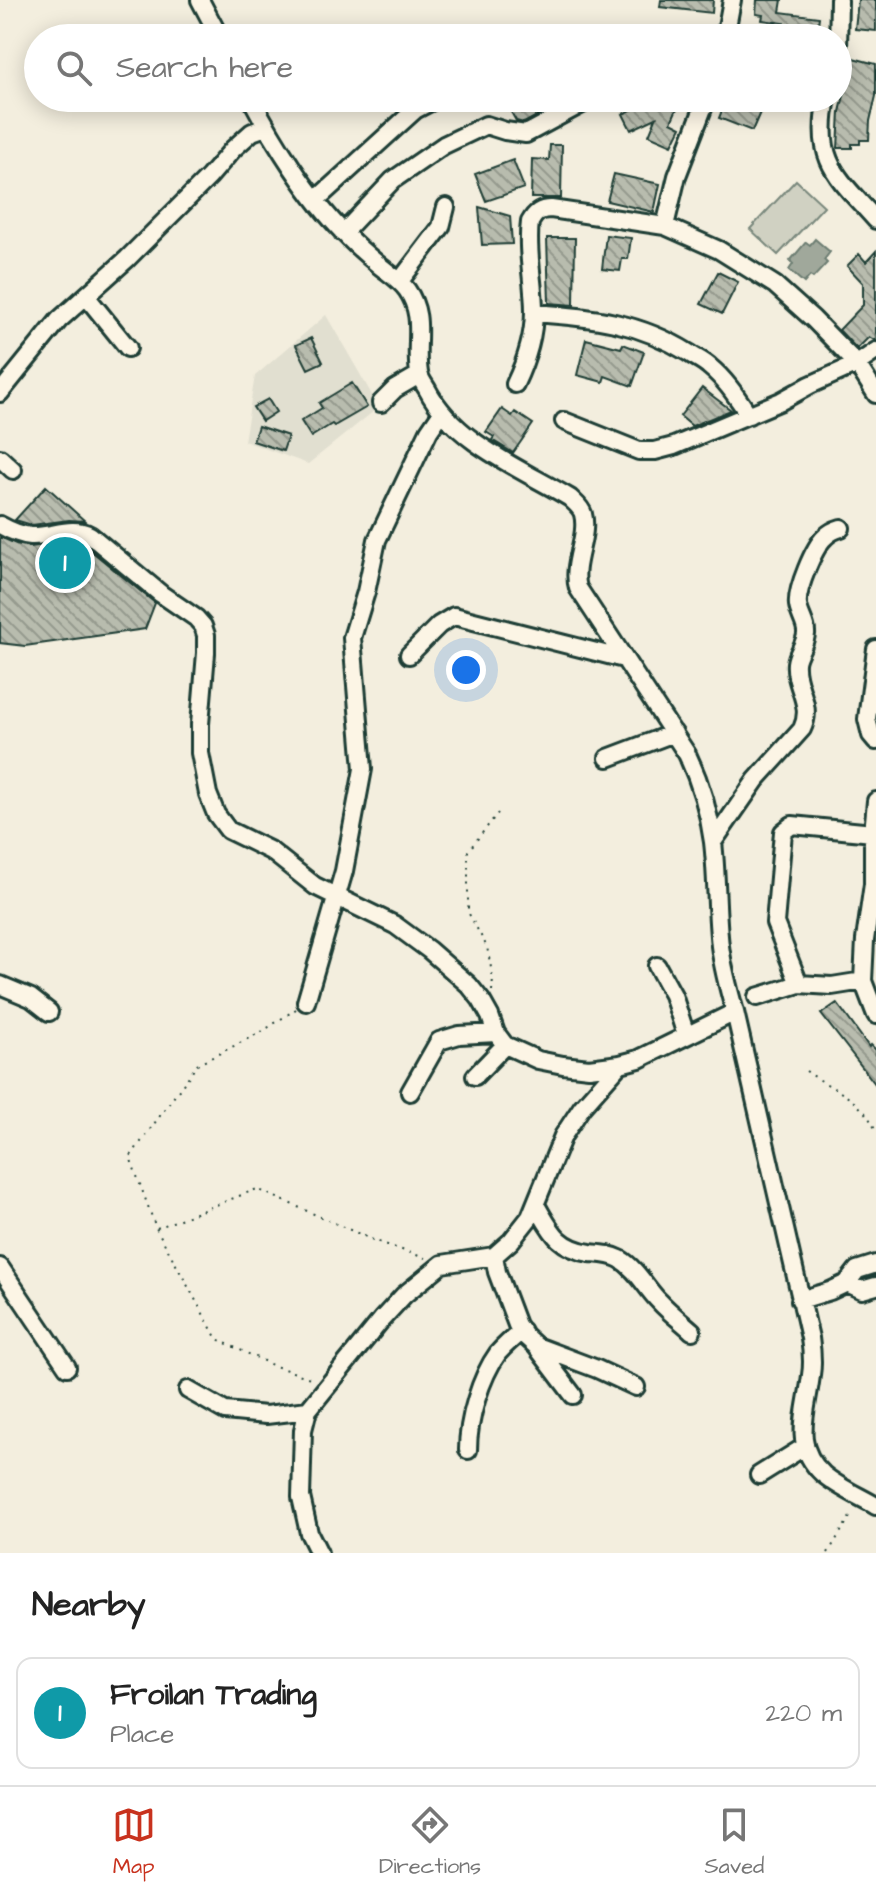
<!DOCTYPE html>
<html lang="en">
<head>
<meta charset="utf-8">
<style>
  :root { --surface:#fff; --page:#f2f2f2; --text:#222; --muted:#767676; --line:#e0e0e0; --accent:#c8321e }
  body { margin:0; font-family:"Architects Daughter",sans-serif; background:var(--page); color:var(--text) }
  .you { position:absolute; left:466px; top:670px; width:28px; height:28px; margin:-20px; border:6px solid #fff; border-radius:50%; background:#1a73e8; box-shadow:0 0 0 12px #1a73e833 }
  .badge { display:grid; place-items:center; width:52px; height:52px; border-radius:50%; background:var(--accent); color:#fff; font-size:26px; font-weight:700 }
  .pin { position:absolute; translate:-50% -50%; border:4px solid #fff; box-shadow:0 2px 8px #0006 }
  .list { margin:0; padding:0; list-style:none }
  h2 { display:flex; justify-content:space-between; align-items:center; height:104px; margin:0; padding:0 32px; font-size:34px }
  h2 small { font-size:26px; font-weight:400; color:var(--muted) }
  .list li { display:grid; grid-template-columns:52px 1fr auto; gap:24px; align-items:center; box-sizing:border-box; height:112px; margin:0 16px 16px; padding:0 16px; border:2px solid var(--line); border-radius:16px }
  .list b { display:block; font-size:30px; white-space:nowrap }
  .list p { margin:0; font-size:26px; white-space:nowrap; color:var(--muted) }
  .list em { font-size:26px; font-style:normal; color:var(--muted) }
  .icon { flex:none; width:44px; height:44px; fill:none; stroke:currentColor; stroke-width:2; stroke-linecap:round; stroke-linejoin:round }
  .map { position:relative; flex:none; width:876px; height:1553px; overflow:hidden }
  .search { position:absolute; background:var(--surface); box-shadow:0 4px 20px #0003; left:24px; right:24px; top:24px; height:88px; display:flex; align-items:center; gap:20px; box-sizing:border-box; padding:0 28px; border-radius:44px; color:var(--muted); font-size:30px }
  .sheet { height:232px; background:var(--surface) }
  nav { display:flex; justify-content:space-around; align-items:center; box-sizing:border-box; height:112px; border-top:2px solid var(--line); background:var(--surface); font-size:22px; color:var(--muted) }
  nav a { display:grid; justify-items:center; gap:4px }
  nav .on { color:var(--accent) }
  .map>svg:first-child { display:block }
</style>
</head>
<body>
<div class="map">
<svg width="876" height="1553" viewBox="0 0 876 1553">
  <defs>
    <pattern id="building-back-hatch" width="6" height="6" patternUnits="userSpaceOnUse" patternTransform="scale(2)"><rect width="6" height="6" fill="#b8bcae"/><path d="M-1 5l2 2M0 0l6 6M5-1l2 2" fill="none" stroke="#959a8e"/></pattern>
  </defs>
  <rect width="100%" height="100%" fill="#f3eede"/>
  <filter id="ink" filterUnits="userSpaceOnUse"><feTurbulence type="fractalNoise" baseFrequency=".0125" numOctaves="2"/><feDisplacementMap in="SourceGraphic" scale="16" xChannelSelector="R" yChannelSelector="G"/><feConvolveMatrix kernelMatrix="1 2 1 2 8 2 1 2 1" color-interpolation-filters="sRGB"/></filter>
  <g filter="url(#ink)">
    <!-- built -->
    <path fill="#e1dfd0" d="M326,315L379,407L308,464L244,441L255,376Z"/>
    <!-- park -->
    <path fill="#d0d1c2" stroke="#78877b" stroke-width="2" d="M796,180L824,206L778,255L750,229Z"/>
    <!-- water -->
    <path fill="#a0a89b" stroke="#6c7d72" stroke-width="2" d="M815,239L830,252L824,260L827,263L813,278L810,276L804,283L789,270L793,264L790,261L806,242L810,245Z"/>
    <!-- building -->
    <path fill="url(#building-back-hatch)" stroke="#1f3d34" stroke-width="2" d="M661,0H713L712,13L660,7Z
      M757,0H782L780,12L819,17L816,38L783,37L784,23L762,20L763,15L756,14Z
      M858,0H876V31L855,29Z
      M853,58L876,64V96L870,121L869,140H860V144H852V148H838L840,112Z
      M503,98H570L524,123L516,121Z
      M655,98H664L679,104L671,122L681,127L672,145L649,135L656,118L631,130L623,114Z
      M727,98H762L758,109L761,110L752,131L719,118Z
      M550,145H562L561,198H531L532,159L549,160Z
      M513,160L524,188L486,201L475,174Z
      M614,174L660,184L654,212L607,201Z
      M479,207L510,216L512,244L482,245Z
      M606,235L631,238L628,259H622L620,271L602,269Z
      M547,238H575L574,305L549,303Z
      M876,251V340H874L869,337L857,349L839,330L863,305V283L847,266L859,254L866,262Z
      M718,272L738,282L722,314L701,304Z
      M311,338L323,362L308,369L296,345Z
      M586,339L621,348L623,344L644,352L632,386L605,376L603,382L577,375Z
      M352,383L367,407L334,426L332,424L311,437L301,421L322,408L319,403Z
      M702,388L731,410L692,426L680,416Z
      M268,399L276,412L262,421L253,407Z
      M502,409L512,416L515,412L533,424L513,453L492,440L494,437L486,432Z
      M258,426L288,436L283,451L253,441Z
      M46,486L85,521L69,520L32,525L15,520Z
      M0,537L16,544L30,547L69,542L84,545L155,603L145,629L25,646L0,643Z
      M837,1003L869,1047L871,1045L876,1050V1085L821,1014Z"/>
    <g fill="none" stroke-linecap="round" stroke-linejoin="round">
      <defs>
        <path id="minor" d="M200,0L220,38
          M725,38L732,0
          M838,49L839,0
          M251,98C274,142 309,198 344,233C355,245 368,256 380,266C390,274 400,280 407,290C426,317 414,343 419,373C420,379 424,384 427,389C455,443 520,468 570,498C575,503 581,507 583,514C589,537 571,564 578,588L687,754C700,782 709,811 713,842C717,876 716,912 720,946C723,969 729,991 735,1012L810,1338C812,1351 813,1363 811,1375C807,1412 791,1445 823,1474C838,1487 859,1496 876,1506
          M827,98C814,162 837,176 876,220
          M316,200L415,110L438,98
          M665,226L677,176L707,98
          M343,233L393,180L444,145L486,125L505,131L526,134L593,98
          M400,281L441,227L446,207
          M86,296L128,348
          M534,313C592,317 639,322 689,353C696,358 704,361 710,367C726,380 738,399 749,415
          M515,384C526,361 534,338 534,311C534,282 526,251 530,222C535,213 540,209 551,209L665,226L719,250L775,285L813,319L857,364L876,394
          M0,393L59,320L127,259L209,177L233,149L252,132L266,127
          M381,403L395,389L419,375
          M564,421L639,451H655L674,446L781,401L810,385L857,364L876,351
          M0,458L13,470
          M0,525C9,530 20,535 31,536C51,537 72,525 90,535L161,594L196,618L203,626L206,635V653L200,724V753L208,794L216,814L228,830L271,851L315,886L395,925L429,950L469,985L481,1000L490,1016L496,1033L505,1045L538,1060L563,1065L589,1068L620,1064L639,1059L735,1012
          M876,649L867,719L871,735L876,741
          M409,655L439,625L454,616L624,659
          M608,758L674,733
          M876,801L873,833V884L865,940L863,981L876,1015
          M713,842L756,780L802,729C814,704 794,687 796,663C797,653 805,645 806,634C807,624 799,615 798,605C796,590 814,547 825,537C830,532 834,530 841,528
          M657,966L673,995L686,1035
          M799,984L775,923L783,832L792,825L873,833
          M0,985L31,998L49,1012
          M757,997L799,984L832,986L863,981
          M306,1002L344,871L363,769L352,638L366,592L377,540L429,431L442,412
          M475,1076L505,1045
          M410,1092L439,1041L459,1035L496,1033
          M536,1205C551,1230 557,1248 590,1253C601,1254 610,1254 620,1259C637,1269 646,1288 659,1301C669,1312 681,1321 692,1331
          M0,1267L67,1367
          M847,1283L862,1290L876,1286
          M800,1300L830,1291L847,1283L857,1270L876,1264
          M536,1346L597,1369L636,1387
          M188,1390L225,1411L266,1415L308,1410
          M573,1395L536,1346L525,1336L517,1325L497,1272L494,1256L511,1241L530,1217L563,1136L582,1107L620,1064
          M468,1450C468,1420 480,1378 498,1353C505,1345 513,1338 522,1331
          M759,1475L804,1447
          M319,1553L309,1533L301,1497L303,1430L308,1410L382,1319L404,1295L442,1264L494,1256"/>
      </defs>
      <!-- minor casing -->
      <use href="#minor" stroke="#1f3d34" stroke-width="22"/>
      <!-- path -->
      <path stroke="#1f3d34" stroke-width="2" stroke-dasharray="2 6" stroke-linecap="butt" d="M492,991L493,978L487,947L468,912V851L498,813
        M296,1009L263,1031L197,1065L130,1157L156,1228L217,1339L272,1365L313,1379
        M806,1071C833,1090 862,1098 876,1131
        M157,1228L257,1189L373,1240L425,1258
        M828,1553L853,1512"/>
      <!-- minor -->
      <use href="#minor" stroke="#fcf5e5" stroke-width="16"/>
    </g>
  </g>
</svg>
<div class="you"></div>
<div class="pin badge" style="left:65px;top:563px;background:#0f9aa8">1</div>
<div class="search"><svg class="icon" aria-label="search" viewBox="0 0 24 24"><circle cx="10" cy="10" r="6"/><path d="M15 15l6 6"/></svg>Search here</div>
</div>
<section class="sheet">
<h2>Nearby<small></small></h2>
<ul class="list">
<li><span class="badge" style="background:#0f9aa8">1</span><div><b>Froilan Trading</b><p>Place</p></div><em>220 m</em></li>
</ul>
</section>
<nav>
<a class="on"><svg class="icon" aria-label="map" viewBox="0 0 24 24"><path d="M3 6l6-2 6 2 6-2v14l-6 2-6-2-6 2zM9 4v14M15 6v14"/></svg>Map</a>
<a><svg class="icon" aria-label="directions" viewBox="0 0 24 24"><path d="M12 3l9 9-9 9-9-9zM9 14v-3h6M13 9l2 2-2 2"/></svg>Directions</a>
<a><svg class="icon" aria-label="saved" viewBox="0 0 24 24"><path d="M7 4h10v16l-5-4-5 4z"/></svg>Saved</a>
</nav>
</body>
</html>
